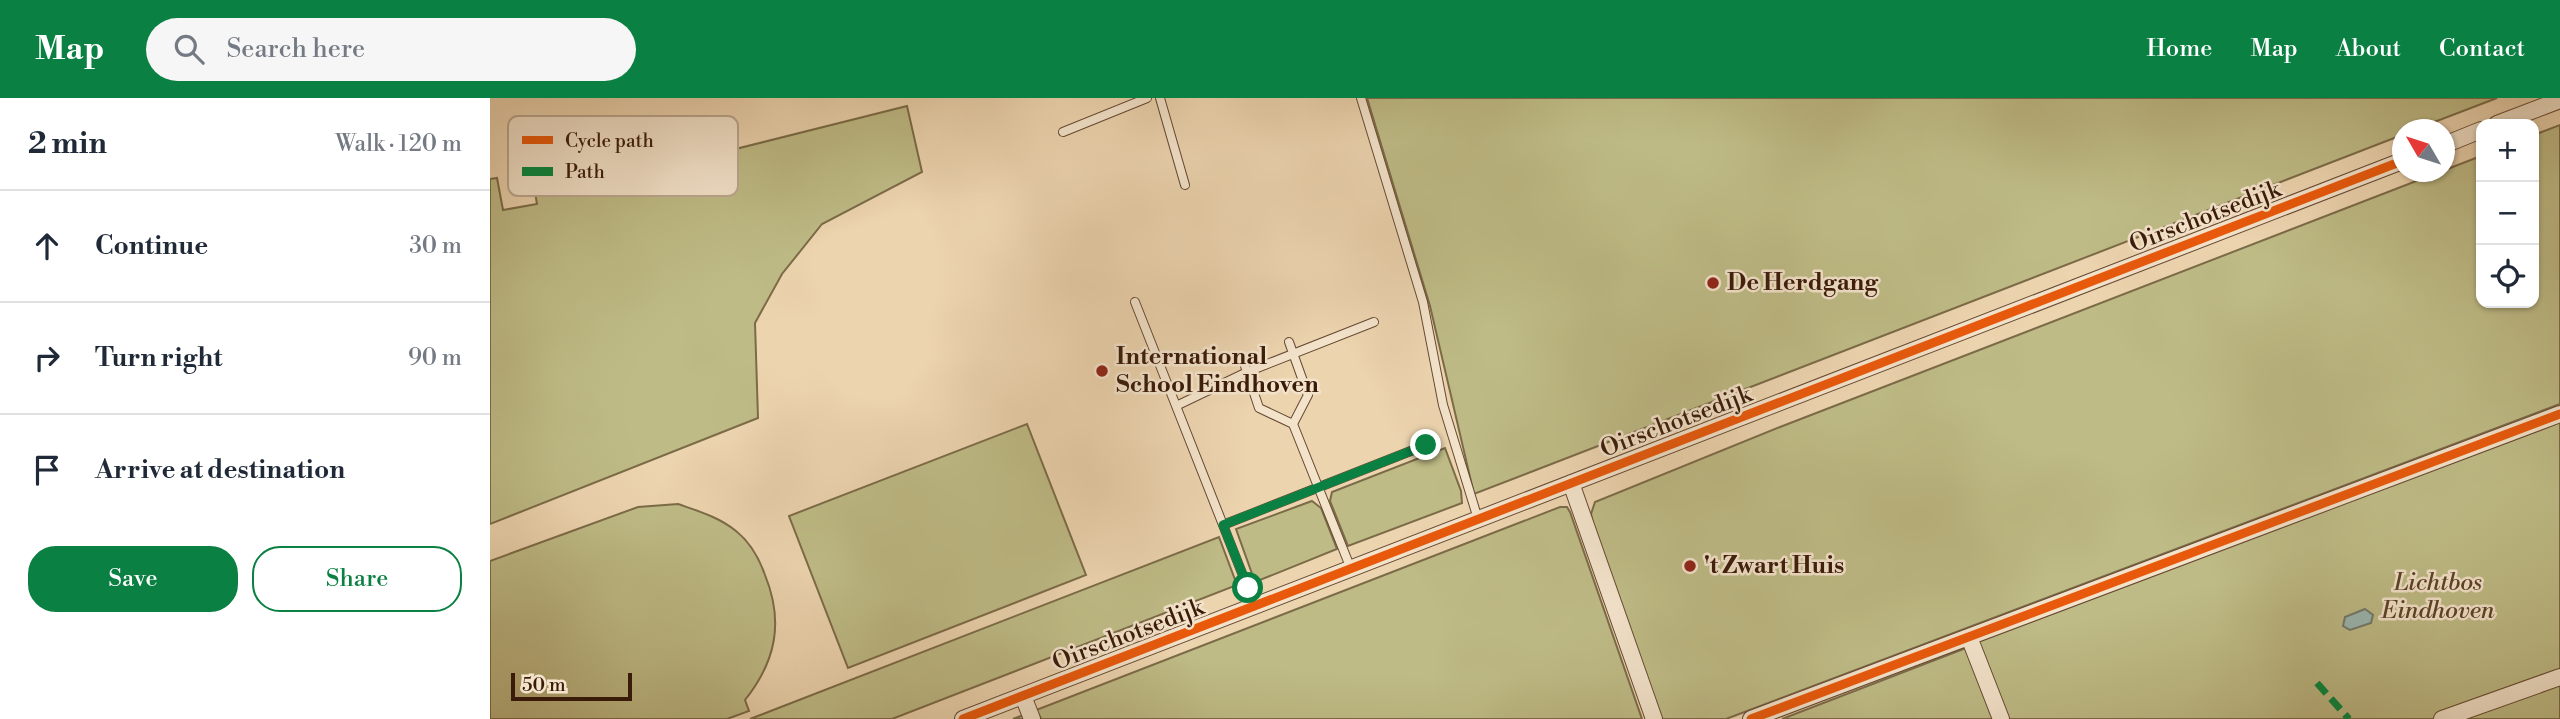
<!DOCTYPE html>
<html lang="en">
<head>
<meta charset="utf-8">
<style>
  :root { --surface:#fff; --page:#f6f6f7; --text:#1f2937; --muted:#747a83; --line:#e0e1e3; --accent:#0b8043 }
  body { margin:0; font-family:"Libre Bodoni",serif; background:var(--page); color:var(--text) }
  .controls { position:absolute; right:21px; top:21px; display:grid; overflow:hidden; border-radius:14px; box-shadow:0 2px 5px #0004 }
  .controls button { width:63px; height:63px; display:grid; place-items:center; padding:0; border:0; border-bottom:2px solid var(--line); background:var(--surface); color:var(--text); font:35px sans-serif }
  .compass { position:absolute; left:1902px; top:21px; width:63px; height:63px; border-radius:50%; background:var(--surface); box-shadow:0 2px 5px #0004; rotate:309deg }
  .scale { position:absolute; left:21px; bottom:18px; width:121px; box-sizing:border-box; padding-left:7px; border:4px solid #3a1b09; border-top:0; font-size:19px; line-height:24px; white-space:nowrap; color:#3a1b09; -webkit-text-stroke:5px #f3e3cb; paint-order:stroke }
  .stop { position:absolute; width:21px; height:21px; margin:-16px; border:5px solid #0b8043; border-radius:50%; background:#fff }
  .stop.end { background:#0b8043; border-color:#fff; box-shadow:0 2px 7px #0008 }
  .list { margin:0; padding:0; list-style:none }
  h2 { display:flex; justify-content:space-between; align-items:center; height:91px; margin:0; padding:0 28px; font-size:30px }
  h2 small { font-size:23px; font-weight:400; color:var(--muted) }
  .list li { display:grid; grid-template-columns:46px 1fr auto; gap:21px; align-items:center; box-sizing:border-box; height:112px; padding:0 28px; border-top:2px solid var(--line) }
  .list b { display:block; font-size:26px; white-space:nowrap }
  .list em { font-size:23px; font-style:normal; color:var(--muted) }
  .actions { display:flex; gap:14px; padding:21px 28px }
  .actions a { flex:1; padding:16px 0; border:2px solid var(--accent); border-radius:28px; text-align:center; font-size:24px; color:var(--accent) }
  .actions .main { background:var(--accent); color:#fff }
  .icon { flex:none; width:38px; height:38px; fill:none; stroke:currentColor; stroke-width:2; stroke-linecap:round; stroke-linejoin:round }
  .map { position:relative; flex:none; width:2070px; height:621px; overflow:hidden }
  header { display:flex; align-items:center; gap:42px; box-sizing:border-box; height:98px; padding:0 35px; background:var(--accent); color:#fff }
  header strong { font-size:33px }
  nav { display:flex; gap:38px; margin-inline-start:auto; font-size:24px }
  .search { width:490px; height:63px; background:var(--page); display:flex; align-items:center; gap:18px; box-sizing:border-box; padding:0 24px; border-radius:38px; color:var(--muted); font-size:26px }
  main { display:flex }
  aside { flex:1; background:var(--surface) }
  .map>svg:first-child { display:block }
</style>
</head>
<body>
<header>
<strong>Map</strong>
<div class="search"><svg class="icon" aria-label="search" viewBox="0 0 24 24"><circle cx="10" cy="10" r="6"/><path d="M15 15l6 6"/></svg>Search here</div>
<nav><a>Home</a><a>Map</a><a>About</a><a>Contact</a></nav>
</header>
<main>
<aside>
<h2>2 min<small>Walk · 120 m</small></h2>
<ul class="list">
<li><svg class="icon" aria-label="ahead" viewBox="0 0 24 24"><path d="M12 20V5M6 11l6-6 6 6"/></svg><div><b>Continue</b></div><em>30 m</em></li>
<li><svg class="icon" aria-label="right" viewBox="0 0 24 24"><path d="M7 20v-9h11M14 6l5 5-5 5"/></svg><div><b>Turn right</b></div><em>90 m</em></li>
<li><svg class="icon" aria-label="arrive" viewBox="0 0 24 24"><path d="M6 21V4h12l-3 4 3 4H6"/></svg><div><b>Arrive at destination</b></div></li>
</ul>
<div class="actions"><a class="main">Save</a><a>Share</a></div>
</aside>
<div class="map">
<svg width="2070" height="621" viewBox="0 0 2070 621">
  <rect width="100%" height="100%" fill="#ecd4af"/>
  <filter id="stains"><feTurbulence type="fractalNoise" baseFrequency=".00286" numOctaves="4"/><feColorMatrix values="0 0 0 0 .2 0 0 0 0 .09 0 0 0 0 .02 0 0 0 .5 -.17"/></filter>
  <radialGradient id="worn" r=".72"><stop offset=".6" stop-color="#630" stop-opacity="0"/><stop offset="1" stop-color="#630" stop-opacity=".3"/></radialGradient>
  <!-- green -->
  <path fill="#bebb86" stroke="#7c6b48" stroke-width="2" d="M877,0H2007L1926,31L1912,32V37L984,396L940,208Z
    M417,8L432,74L332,126L292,176L265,225L268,320L0,426V81L7,80L13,112L47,106L34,28L63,20L94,89Z
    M2070,27V306L1236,621H1170L1104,430L1101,416L1105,404L1290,329L1991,58V205H2044V37Z
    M2070,324V621H1516L1487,542Z
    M537,326L596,477L358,570L299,418Z
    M955,350L971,393L972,405L858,448L840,403L842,394Z
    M822,403L831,410L847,451L765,484L746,431Z
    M188,406C208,413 229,419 246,433C261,445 269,460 275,477C294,524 286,563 255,602L259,613L237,621H0V463L148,409Z
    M1070,409H1077L1080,414L1152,621H551L548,615L533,621H523Z
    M729,439L747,487L402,621H260Z
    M1476,550L1505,621H1292Z"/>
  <!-- water -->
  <path fill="#99b7b0" stroke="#73796d" stroke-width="2" d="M1875,511L1883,517L1881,525L1860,532L1853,528L1855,519Z"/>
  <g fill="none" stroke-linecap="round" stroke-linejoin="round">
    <defs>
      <path id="lane" d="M670,0L695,87
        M871,0L933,204L953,307L988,421
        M573,34L657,0
        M645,204L765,508
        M799,244L818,297L803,326
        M753,262L769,310L803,326L861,471
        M686,308L757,274L884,224
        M733,427L936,347"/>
      <path id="street" d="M2007,26L2070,2
        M1954,47L1991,32
        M1081,385L1164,621
        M1479,539L1511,621
        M533,598L542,621
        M473,621L1912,63
        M1261,621L2070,316
        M1952,621L2070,579"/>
    </defs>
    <!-- lane casing -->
    <use href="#lane" stroke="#664932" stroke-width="10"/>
    <!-- street casing -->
    <use href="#street" stroke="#664932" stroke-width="18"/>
    <!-- lane -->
    <use href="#lane" stroke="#f3e3cb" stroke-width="8"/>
    <!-- street -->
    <use href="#street" stroke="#f3e3cb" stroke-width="16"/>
    <!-- quiet -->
    <path stroke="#00873e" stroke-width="7" stroke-dasharray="14 7" stroke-linecap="butt" d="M1827,585L1859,621"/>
    <defs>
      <path id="cycleway" d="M473,621L1912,63
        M1261,621L2070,316"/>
    </defs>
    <!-- cycleway casing -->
    <use href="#cycleway" stroke="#f3e3cb" stroke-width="13"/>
    <!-- cycleway -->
    <use href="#cycleway" stroke="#e8590c" stroke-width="9"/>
  </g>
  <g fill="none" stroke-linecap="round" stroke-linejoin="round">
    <!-- route -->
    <path stroke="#0b8043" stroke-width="9" d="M758,490L733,427L936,347"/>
  </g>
  <!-- markers -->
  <g fill="#8f2418" stroke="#f3e3cb" stroke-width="2.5">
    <circle cx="1223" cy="185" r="7"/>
    <circle cx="612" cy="273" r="7"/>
    <circle cx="1200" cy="468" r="7"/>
  </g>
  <g text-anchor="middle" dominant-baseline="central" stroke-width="5" stroke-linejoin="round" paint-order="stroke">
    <!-- street labels -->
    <g font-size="24" fill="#3a1b09" stroke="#f3e3cb">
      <text transform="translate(1715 119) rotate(-21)">Oirschotsedijk</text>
      <text transform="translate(1186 324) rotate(-21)">Oirschotsedijk</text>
      <text transform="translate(638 537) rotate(-21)">Oirschotsedijk</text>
    </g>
    <!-- poi labels -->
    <g font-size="24" font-weight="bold" fill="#3a1b09" stroke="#f3e3cb" text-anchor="start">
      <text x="1237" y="185">De Herdgang</text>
      <text x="626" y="259">International<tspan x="626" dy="28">School Eindhoven</tspan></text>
      <text x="1214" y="468">'t Zwart Huis</text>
    </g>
    <!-- park labels -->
    <g font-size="24" font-style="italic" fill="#5b4328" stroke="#f3e3cb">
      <text x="1948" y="485">Lichtbos<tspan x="1948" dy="28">Eindhoven</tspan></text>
    </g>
  </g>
  <!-- legend -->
  <rect x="18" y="18" width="230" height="80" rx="10" fill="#f3e3cb" stroke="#bca791" stroke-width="2"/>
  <rect x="32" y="38" width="31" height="8" fill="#e8590c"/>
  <rect x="32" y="69" width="31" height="9" fill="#00873e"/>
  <g font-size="19" fill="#3a1b09">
    <text x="75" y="49">Cycle path</text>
    <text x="75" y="80">Path</text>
  </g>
  <rect width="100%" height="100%" filter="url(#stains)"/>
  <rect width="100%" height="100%" fill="url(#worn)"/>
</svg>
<div class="controls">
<button>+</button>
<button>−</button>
<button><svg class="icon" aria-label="locate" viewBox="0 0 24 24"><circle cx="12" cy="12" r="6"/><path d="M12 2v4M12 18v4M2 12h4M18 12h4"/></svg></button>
</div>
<svg class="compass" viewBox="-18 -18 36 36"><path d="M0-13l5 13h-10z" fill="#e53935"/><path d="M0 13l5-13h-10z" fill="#747a83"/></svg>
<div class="scale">50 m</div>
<div class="stop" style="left:758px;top:490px"></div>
<div class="stop end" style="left:936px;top:347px"></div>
</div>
</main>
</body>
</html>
